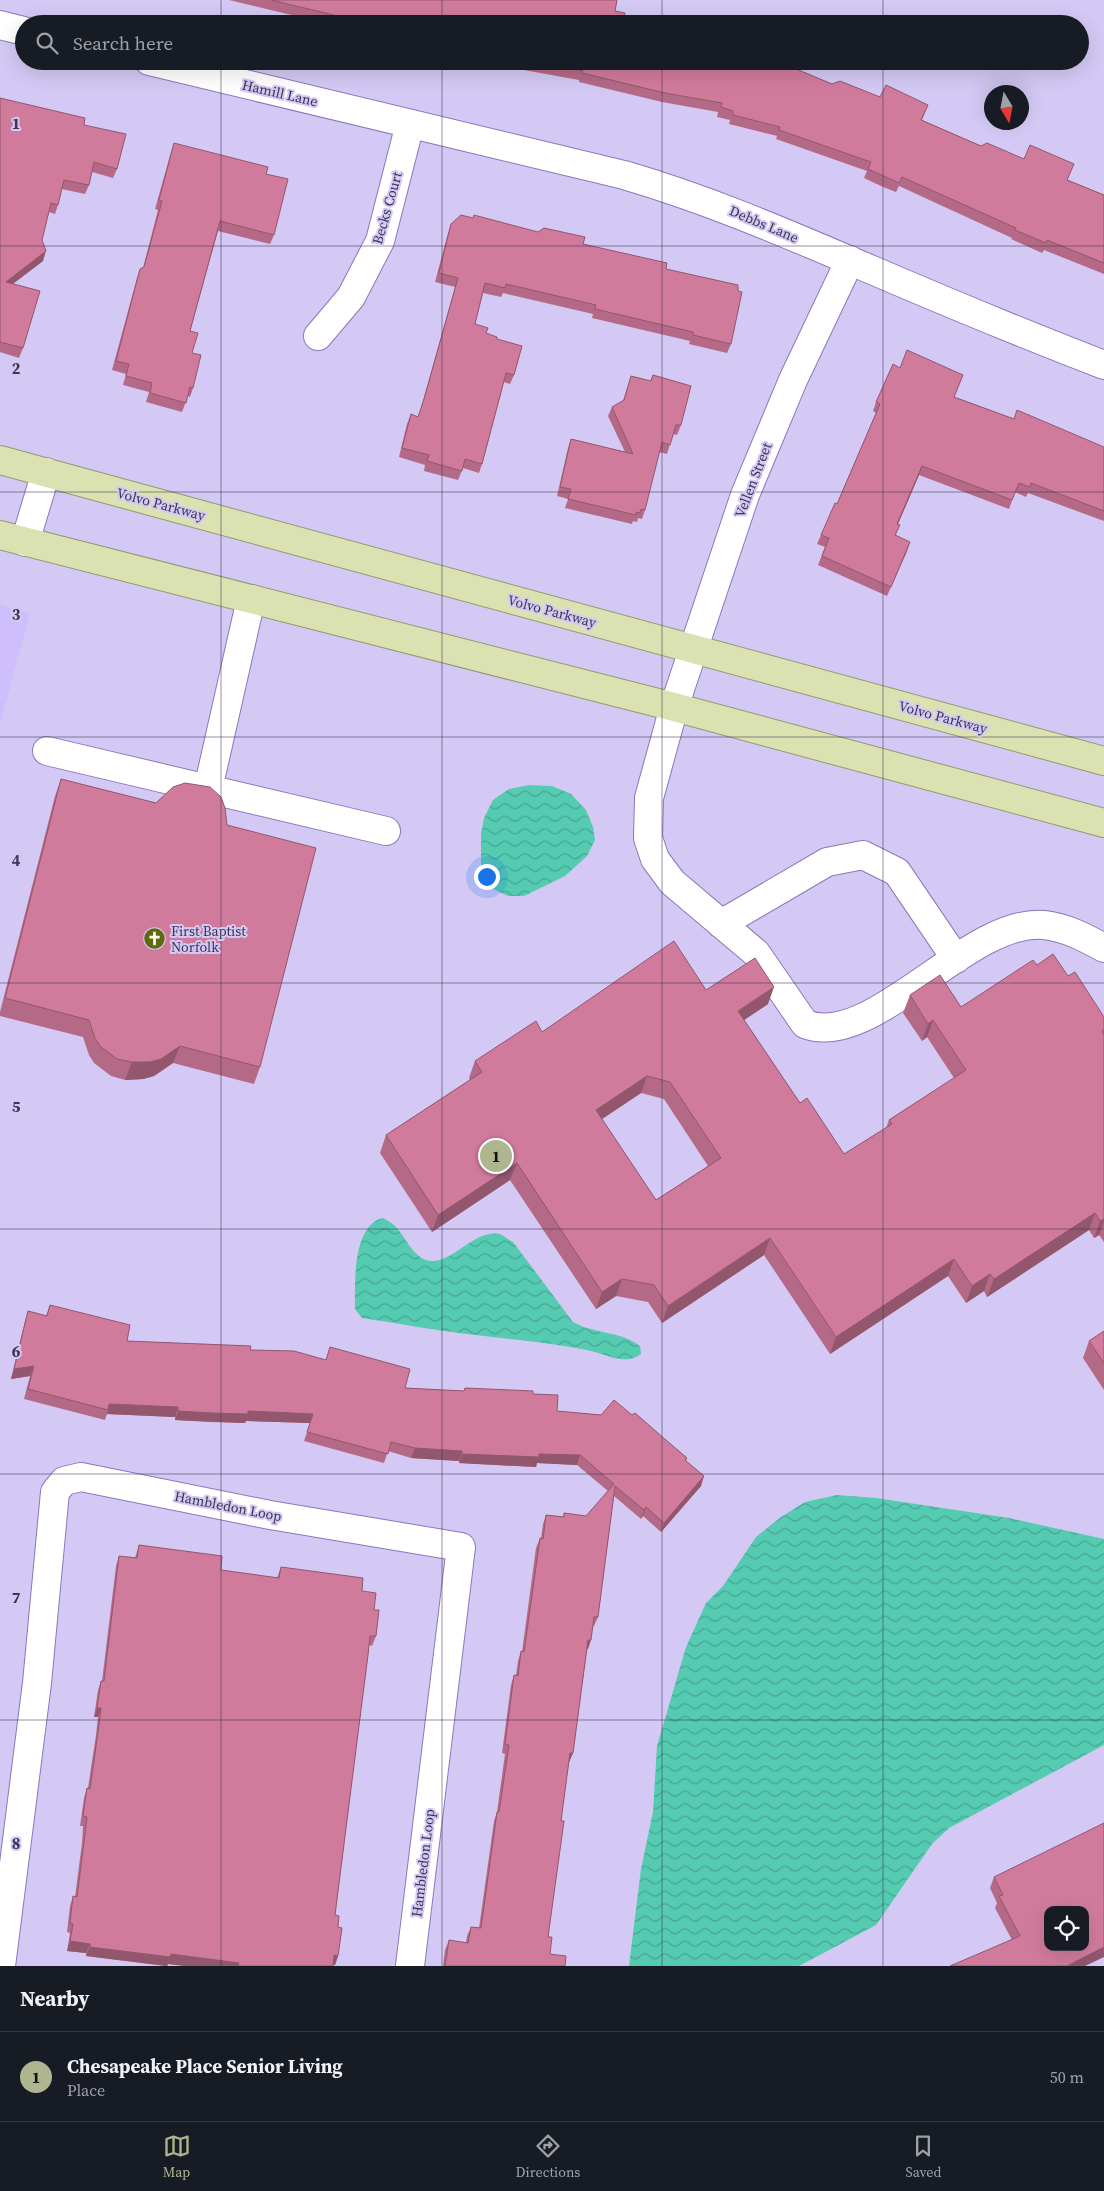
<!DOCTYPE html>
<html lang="en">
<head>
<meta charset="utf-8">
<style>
  :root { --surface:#171b24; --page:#20242c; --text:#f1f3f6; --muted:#9ea1a6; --line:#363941; --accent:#afb58e }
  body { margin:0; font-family:"Source Serif 4",serif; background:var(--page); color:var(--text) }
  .controls { position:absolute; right:15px; bottom:15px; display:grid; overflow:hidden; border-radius:10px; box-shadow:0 5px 20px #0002 }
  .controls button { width:45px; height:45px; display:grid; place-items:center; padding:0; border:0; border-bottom:1px solid var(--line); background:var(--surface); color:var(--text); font:25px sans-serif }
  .compass { position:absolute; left:984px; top:85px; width:45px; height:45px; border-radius:50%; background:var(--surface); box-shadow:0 5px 20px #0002; rotate:170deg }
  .you { position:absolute; left:486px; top:876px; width:18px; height:18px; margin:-12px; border:4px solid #fff; border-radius:50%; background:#1a73e8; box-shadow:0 0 0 8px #1a73e833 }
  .badge { display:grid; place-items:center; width:32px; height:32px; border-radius:50%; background:var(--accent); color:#111; font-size:16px; font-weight:700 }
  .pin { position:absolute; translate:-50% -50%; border:2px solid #fff; box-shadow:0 1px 5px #0006 }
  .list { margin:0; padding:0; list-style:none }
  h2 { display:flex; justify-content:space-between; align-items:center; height:65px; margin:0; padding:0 20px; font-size:21px }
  h2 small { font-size:16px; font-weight:400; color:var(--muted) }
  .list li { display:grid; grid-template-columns:32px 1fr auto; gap:15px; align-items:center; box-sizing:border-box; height:90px; padding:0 20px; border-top:1px solid var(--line) }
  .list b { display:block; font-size:19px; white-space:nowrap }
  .list p { margin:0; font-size:16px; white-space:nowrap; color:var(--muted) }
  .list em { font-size:16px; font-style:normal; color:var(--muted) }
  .icon { flex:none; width:28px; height:28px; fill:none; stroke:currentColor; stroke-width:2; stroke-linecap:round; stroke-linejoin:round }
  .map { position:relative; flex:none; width:1104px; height:1966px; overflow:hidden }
  .search { position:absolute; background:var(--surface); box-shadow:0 5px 20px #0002; left:15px; right:15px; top:15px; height:55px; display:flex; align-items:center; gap:12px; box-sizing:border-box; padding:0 18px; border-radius:28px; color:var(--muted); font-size:19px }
  .sheet { height:155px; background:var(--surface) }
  nav { display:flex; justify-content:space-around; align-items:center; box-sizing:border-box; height:70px; border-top:1px solid var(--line); background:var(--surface); font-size:14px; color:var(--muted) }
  nav a { display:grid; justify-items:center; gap:2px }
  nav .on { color:var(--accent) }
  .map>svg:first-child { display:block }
</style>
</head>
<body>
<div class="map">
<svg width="1104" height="1966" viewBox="0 0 1104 1966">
  <defs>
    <pattern id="water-waves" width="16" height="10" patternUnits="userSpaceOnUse" patternTransform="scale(1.25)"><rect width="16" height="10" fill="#55cbb1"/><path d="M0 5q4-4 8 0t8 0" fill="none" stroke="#48a692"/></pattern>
  </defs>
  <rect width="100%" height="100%" fill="#d3c9f4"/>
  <!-- built -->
  <path fill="#cebefd" d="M0,605L30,614L0,724Z"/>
  <!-- water -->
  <path fill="url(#water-waves)" d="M529,785L552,786L571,794L586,810L593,827L595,840L587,856L565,876L524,896H508L493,889L486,881L481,868V834L484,818L493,800L509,789Z
    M383,1218C387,1220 392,1223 395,1226C405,1236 412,1255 426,1260C450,1268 473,1228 500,1234C504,1236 509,1240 513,1242L573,1322C594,1334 621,1331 640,1346L641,1354C626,1366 605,1354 587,1350C548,1342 507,1339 467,1334C432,1330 397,1323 362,1318L355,1309C355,1284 352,1225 383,1218Z
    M837,1495L876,1498L1009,1518L1104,1539V1745L949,1828L932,1844L876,1925L799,1966H629L641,1869L653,1812L657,1746L686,1647L706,1603L723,1586L756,1537L781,1517L805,1502Z"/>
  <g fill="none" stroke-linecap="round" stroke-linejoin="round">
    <defs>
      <path id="minor" d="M0,25L24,31
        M149,61L624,175C710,200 790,235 872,270C949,303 1026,335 1104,365
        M850,260L793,380L745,495L674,707L649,798L648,838L655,859L672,882L756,953L805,1024C872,1051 968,918 1044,925C1065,927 1086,938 1104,948
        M318,336L351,297L380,241L410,124
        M25,542L46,472
        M47,751L386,831
        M208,789L251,599
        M721,924L827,862L863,855L897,872L956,959
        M1,1966L37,1683L55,1492L64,1481L81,1477L270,1515L461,1547L410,1966"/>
      <path id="major" d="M0,460L1104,761
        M0,535L674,707L1104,823"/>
    </defs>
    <!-- minor casing -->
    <use href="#minor" stroke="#8b78ba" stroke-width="30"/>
    <!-- major casing -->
    <use href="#major" stroke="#93996e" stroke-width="30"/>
    <!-- minor -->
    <use href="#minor" stroke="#fff" stroke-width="28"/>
    <!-- major -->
    <use href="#major" stroke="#dae2b2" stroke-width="28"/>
  </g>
  <!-- wall -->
  <path fill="#b46a86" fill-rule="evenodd" d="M229,0H617L615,11L624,17L660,24H329Z
    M486,61H777L832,84L880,97L928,105L922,120L981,146L1068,180L1104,195V274L1044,250L1042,253L1011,239L1012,238L899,186L896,192L883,187L864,178L867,171L776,139L777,136L729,124L730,120L717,117L718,112L662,102L579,82V80L513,68Z
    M0,98L84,125L117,169L113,178L92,172L89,185L85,194L62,189L58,205L55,214L49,212L42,240L43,261L13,284L23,348L19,358L0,352Z
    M174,143L266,174L274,235L270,244L218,231L190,331L192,353L193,388L190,397L188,396L182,412L146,402L149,392L123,385L126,374L112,370L137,278L140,269L143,268L158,210L155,209L171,152Z
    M473,218L583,244L666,269L731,344L727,353L689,344L690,341L592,318L593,314L503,293L501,297L483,293L475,324L486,333L497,339L514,375L510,384L504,382L482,464L479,473L463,468L458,480L424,471L425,465L399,457L407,424L411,414L418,417L421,408L455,287L435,282L448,233L451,224Z
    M900,368L963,375L954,397L1014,419L1104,447V521L1028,493L1026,497L1015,492L1009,509L919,475L898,524L896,535L907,551L887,596L818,565L825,547L817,544L821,535L837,504L876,413L873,411L876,402Z
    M653,375L681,425L677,435L673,434L667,454L659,452L645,510L642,519L638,518L637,522L633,521L632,524L565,508L568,499L557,496L568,448L571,439L625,452L608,416L612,407L623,401L631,376L650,381Z
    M61,779L156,803L227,825L260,1067L254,1084L173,1063L154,1076L143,1079L125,1080L111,1076L94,1063L89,1055L83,1037L0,1016V1012L55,796Z
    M1037,965L1068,976L1104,1017V1242L1099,1235L1094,1238L1089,1230L987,1297L984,1291L966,1303L948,1276L830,1354L764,1255L662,1323L648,1302L616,1296L596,1309L510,1180L432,1232L380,1153L386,1135L470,1080L469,1078L475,1061L542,1032L706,990L768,1004L744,1020L800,1103L844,1154L886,1128L889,1120L954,1078L927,1037L922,1041L903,1013L910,995L961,1007ZM641,1093L664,1099L708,1166L656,1200L602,1119Z
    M50,1305L127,1341L250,1350L326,1360L330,1347L405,1388L464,1391L465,1388L533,1394L557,1411L601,1415H632L687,1458L686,1461L701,1486L661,1532L643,1516L641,1519L614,1496L598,1617L594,1626H593L588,1649H587L573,1753L569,1762L561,1821L548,1937L550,1954L565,1966H443L445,1950L449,1940L466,1943L467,1936L471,1927L479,1928L494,1821L497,1812L505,1754L502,1753L511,1685L514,1675H516L518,1661L521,1651L522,1652L536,1548L540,1538L541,1539L543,1524L546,1515L563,1517L564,1513L586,1516L608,1491L577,1465L537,1463L536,1467L459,1463V1461L411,1458L388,1451L384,1463L304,1441L310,1423L246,1421L245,1423L209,1422L175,1420V1417L107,1414L105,1420L24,1399L30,1376L11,1379L25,1321L28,1311L46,1316Z
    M1104,1331V1390L1083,1358L1089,1341Z
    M139,1545L221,1570L277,1578L281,1567L362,1591L374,1610L376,1636L372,1646L369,1645L335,1915L338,1927V1956L335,1965H333V1966H185L168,1964L167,1966H165L86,1956V1953L67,1951L70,1933L67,1932L70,1906L73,1896L75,1897L82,1843L83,1826H80L84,1798L87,1788H88L96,1735L98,1717H94L98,1690L101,1681H102L116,1566L119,1556L135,1558Z
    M994,1877L1085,1966L1012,1940L995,1908L997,1903L990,1888Z"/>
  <!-- shaded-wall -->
  <path fill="#92566d" d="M46,251L43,261L3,291L6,282Z
    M922,466L919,475L894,533L897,524Z
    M910,542L907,551L887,596L891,587Z
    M774,987L768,1004L732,1028L738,1011Z
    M933,1020L927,1037L922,1041L928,1024Z
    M180,1046L173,1063L154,1076L143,1079L125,1080L132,1062Z
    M647,1076L641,1093L590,1127L596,1110Z
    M517,1163L510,1180L432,1232L438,1215Z
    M1095,1213L1089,1230L987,1297L994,1279Z
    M1104,1219V1222L1099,1235L1094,1238L1100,1221Z
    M770,1238L764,1255L662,1323L668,1306Z
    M954,1259L948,1276L830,1354L836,1337Z
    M990,1274L984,1291L966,1303L972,1286Z
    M622,1279L616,1296L596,1309L602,1292Z
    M34,1366L30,1376L11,1379L14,1369Z
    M109,1404L178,1407L175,1417L107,1414Z
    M178,1411H248L313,1414L310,1423L246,1421L245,1423L175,1420Z
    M415,1448L462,1451L459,1461L411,1458Z
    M462,1454H539L580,1455L577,1465L537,1463L536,1467L459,1463Z
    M704,1476L701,1486L661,1532L664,1523Z
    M646,1507L643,1516L641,1519L644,1510Z
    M588,1640H591L588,1649H585Z
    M97,1708H101L98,1717H94Z
    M570,1753H573L569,1762H567Z
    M70,1941L90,1944L86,1953L67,1951Z
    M90,1947L171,1954L239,1963L238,1966H185L168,1964L167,1966L86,1956Z
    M1104,1947V1957L1085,1966H1067Z
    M334,1955L338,1956L335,1965H331Z"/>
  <!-- building -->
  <path fill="#d17b9c" stroke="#92566d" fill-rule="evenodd" d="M271,0H617L615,11L625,13L624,17L660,24H371Z
    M532,61H777L832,84L840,81L880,97L886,85L928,105L921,120L981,146L987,143L1024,159L1030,145L1074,164L1067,180L1104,195V263L1047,240L1046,243L1015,230L1016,228L902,177L899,183L886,177L868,169L871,162L779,130L780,127L733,115V111L721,107L722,103L665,93L582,73L583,71Z
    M0,98L85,118L84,125L126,134L117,169L94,162L89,185L64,180L58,205L51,203L42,240L46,251L6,282L40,291L23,348L0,342Z
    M174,143L268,167L266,174L288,179L274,235L220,221L190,331L198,333L192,353L201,355L193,388L190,387L186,403L150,393L152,383L126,376L129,364L116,361L140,269L144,267L162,201L159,200Z
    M461,215L473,218L474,215L538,232L544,228L585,237L583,244L667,263L666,269L738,285V291L742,292L731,344L693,335V332L595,309L596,305L506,284L505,288L485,283L475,324L488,328L486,333L497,337V339L522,346L514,375L506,373L482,464L465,459L462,471L427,461L429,455L402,448L411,414L418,417L424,399L458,278L439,273L451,224Z
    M907,350L963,375L954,397L1014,419L1017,410L1104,447V511L1031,483L1030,487L1019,483L1012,500L922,466L897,524L900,525L895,535L910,542L891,587L822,556L829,538L821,535L835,503L837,504L880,404L876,402L893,364L900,368Z
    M653,375L691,386L681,425H676L670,445L662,442L645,510L641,509L640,513L636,512V515L568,499L571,489L560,487L571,439L633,454L612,407L624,400L631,376L651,381Z
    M61,779L156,803L173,787L185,783L210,787L221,797L225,808L227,825L316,848L260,1067L180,1046L161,1059L150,1062H132L117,1059L100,1046L95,1038L89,1020L5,998Z
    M674,941L706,990L755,958L774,987L738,1011L800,1103L807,1098L844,1154L892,1124L889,1120L966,1070L933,1020L928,1024L910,995L940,975L961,1007L1033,960L1037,965L1053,954L1068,976L1075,972L1104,1017V1030L1102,1031L1104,1035V1219L1100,1221L1095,1213L994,1279L990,1274L972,1286L954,1259L836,1337L770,1238L668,1306L654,1285L622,1279L602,1292L517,1163L438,1215L386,1135L482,1072L475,1061L536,1021L542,1032ZM647,1076L670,1082L721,1158L656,1200L596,1110Z
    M50,1305L130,1325L127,1341L251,1346L250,1350L294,1351L326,1360L330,1347L410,1369L405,1388L464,1391L465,1388L533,1391V1394L558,1395L557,1411L601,1415L614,1400L632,1415L635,1413L666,1440L687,1458L685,1460L704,1476L664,1523L646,1507L644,1510L615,1486L598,1617H594L591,1640H588L573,1753H570L561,1821H564L548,1937H552L550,1954L566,1956L565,1966H445L449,1940L468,1943L471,1927L481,1928L497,1812H499L509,1745L505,1744L514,1675L518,1676L521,1651L524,1652L540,1538L543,1539L546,1515L564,1517V1513L586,1516L614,1484L580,1455L539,1454V1457L462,1454V1451L415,1448L391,1442L388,1454L307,1432L313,1414L248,1411V1414L212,1413L178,1411V1407L109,1404L108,1410L28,1389L34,1366L14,1369L28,1311L47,1316Z
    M1104,1331V1363L1089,1341Z
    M139,1545L222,1556L221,1570L279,1578L281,1567L363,1578L362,1591L376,1593L374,1610H379L376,1636H370L368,1655L335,1915L339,1916L338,1927L342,1928L338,1956L334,1955L333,1966H238L239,1963L171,1954L170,1957L90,1947V1944L70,1941L73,1924L70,1923L73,1896L77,1897L85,1834L87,1817L83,1816L87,1788L90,1789L99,1725L101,1708H97L101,1681H104L119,1556L137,1558Z
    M1104,1823V1947L1067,1966H950L1020,1936L999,1896L1003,1895L994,1877ZM1048,1910H1085V1947H1048Z"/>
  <!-- grid -->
  <path fill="none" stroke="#3d3551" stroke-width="1" stroke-opacity="0.55" d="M221,0V24M442,0V24M662,0V24M883,0V24M221,61V1966M442,61V1966M662,61V1966M883,61V1966M0,246H1104M0,492H1104M0,737H1104M0,983H1104M0,1229H1104M0,1474H1104M0,1720H1104"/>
  <!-- icons -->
  <defs>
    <symbol id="church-disc" viewBox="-11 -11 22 22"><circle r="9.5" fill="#5f690e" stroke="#d3c9f4"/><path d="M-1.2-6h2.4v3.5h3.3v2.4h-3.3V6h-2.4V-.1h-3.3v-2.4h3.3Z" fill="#fff"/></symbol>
  </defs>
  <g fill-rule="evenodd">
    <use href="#church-disc" x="142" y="926" width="25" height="25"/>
  </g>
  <g text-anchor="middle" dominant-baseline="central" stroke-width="4" stroke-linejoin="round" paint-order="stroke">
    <!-- street labels -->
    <g font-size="14" fill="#3d3551" stroke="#d3c9f4">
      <text transform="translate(280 93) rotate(13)">Hamill Lane</text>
      <text transform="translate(387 208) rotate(-74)">Becks Court</text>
      <text transform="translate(764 224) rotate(23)">Debbs Lane</text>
      <text transform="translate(753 480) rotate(-69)">Vellen Street</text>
      <text transform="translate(161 504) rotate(15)">Volvo Parkway</text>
      <text transform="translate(552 611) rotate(15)">Volvo Parkway</text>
      <text transform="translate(943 717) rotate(15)">Volvo Parkway</text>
      <text transform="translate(228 1506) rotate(11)">Hambledon Loop</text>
      <text transform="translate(423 1863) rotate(-83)">Hambledon Loop</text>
    </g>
    <!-- poi labels -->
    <g font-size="14" fill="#3d3551" stroke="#d3c9f4" text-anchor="start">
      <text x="171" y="931">First Baptist<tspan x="171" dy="16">Norfolk</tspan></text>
    </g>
  </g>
  <g font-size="16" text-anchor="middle" font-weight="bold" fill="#3d3551" stroke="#d3c9f4" stroke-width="4" stroke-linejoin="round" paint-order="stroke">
    <text x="16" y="129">1</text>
    <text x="16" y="374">2</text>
    <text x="16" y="620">3</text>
    <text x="16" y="866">4</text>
    <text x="16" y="1112">5</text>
    <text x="16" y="1357">6</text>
    <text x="16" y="1603">7</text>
    <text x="16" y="1849">8</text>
  </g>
</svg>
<div class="controls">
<button><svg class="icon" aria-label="locate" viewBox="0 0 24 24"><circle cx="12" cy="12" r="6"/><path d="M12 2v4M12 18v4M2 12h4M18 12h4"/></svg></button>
</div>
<svg class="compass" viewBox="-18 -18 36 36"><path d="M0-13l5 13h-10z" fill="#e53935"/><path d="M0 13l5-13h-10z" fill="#9ea1a6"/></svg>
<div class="you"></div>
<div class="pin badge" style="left:496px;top:1156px">1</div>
<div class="search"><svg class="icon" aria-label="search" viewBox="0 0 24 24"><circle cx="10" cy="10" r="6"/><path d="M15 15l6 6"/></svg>Search here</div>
</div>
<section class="sheet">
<h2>Nearby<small></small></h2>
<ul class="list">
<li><span class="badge">1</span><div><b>Chesapeake Place Senior Living</b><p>Place</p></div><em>50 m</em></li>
</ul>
</section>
<nav>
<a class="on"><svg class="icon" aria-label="map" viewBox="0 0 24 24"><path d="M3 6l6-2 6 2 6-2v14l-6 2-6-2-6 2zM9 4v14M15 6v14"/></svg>Map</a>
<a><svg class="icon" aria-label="directions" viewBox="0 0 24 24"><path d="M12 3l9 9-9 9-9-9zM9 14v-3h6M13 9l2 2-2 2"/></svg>Directions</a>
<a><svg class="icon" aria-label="saved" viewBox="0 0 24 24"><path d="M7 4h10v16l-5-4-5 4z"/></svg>Saved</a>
</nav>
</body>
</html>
